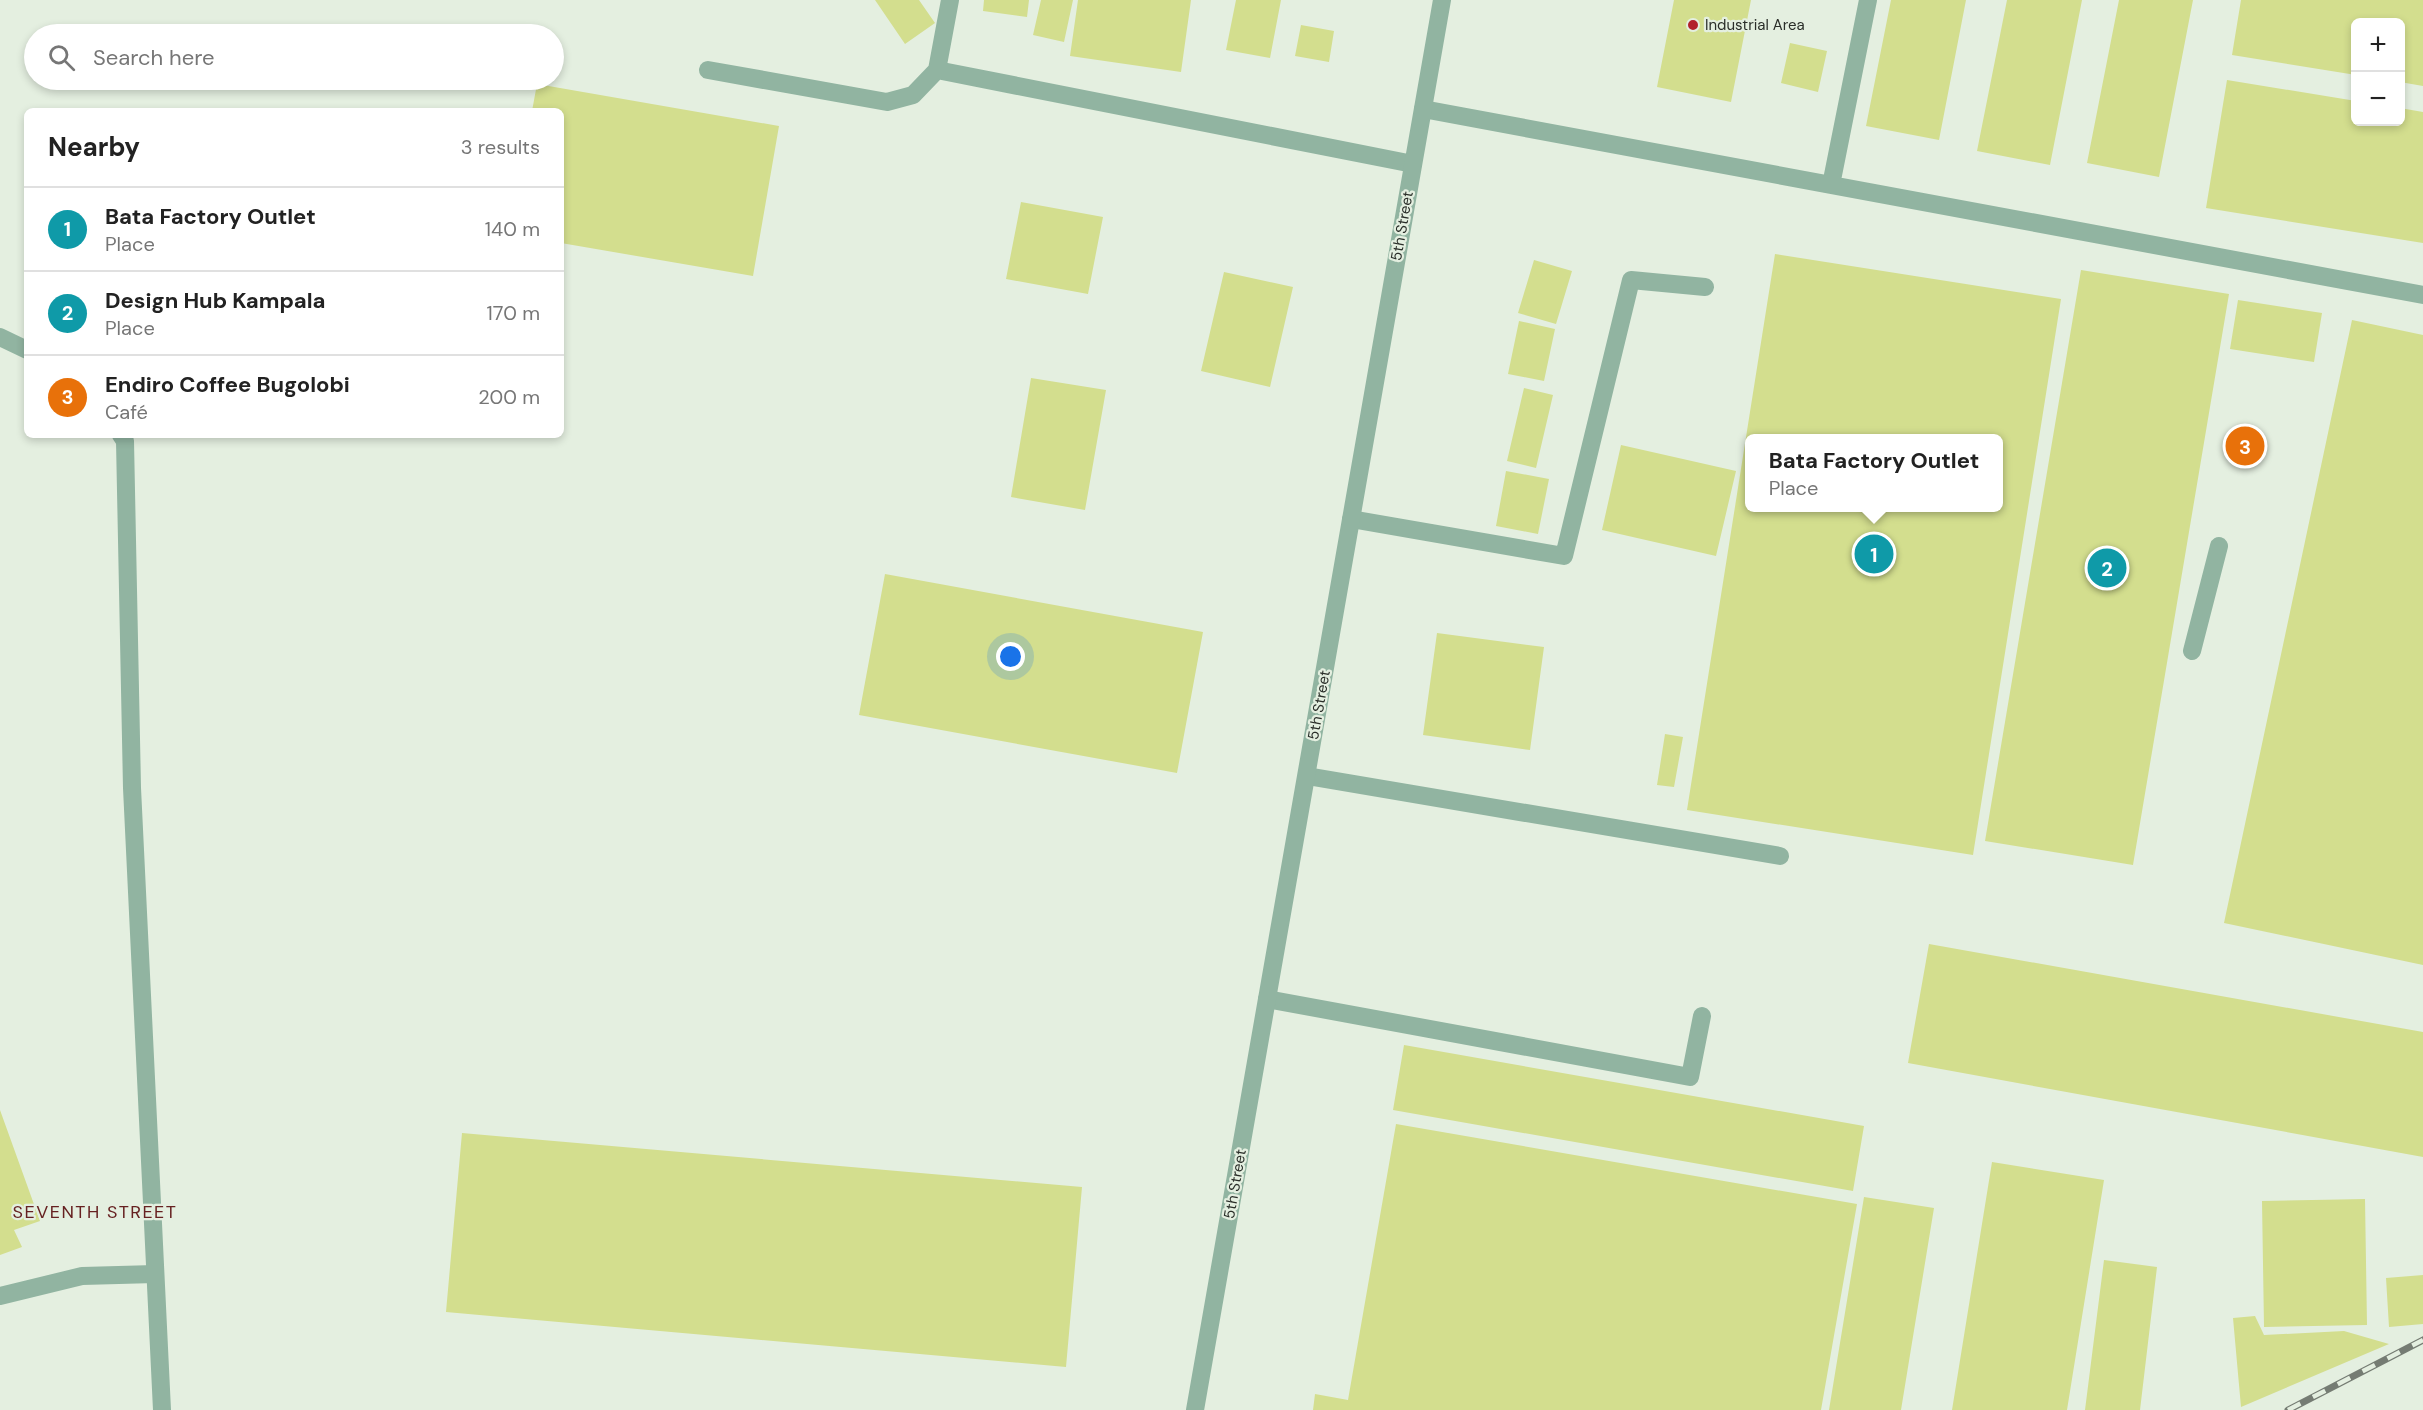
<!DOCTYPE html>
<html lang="en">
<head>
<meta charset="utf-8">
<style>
  :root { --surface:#fff; --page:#f2f2f2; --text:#222; --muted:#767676; --line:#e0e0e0; --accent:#0b8043 }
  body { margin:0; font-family:"DM Sans",sans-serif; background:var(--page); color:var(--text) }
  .controls { position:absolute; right:18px; top:18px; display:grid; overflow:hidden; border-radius:9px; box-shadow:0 3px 9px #0003 }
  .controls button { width:54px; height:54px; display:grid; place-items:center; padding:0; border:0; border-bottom:2px solid var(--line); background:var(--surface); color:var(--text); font:30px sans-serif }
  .you { position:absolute; left:1011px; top:657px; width:21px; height:21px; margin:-15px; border:4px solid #fff; border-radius:50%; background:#1a73e8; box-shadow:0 0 0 9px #1a73e833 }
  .badge { display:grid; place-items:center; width:39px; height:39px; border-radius:50%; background:var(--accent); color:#fff; font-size:20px; font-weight:700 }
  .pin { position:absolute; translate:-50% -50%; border:3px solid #fff; box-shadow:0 2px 6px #0006 }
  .popup { position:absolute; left:1745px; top:434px; width:258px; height:78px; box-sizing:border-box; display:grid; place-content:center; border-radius:9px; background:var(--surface); filter:drop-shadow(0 2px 4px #0005); font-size:20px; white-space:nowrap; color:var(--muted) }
  .popup b { font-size:22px; color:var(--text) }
  .popup::after { content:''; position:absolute; left:50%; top:100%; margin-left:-12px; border:12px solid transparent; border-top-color:var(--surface) }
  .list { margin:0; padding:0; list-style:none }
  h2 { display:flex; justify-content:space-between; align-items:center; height:78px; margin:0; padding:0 24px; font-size:26px }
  h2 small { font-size:20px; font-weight:400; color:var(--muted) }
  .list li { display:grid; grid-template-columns:39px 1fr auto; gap:18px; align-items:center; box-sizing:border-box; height:84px; padding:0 24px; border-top:2px solid var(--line) }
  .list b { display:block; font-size:22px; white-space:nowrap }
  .list p { margin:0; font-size:20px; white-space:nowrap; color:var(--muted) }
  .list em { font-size:20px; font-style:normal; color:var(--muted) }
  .icon { flex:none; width:33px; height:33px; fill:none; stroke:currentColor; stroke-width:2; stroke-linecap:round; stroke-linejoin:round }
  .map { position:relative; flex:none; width:2423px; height:1410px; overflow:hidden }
  .search { position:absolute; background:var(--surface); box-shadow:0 3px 9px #0003; left:24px; top:24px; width:540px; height:66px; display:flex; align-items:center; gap:15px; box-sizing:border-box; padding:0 21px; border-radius:33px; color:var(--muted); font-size:22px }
  .panel { position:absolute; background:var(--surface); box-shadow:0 3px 9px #0003; left:24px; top:108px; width:540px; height:330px; border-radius:9px }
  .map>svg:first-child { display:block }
</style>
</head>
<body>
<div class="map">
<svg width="2423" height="1410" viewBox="0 0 2423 1410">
  <rect width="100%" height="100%" fill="#e4efe0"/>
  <!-- building -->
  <path fill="#d3de8e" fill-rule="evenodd" d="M875,0H919L935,23L905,44Z
    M984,0H1029L1027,17L983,11Z
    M1041,0H1073L1064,42L1033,35Z
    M1078,0H1191L1181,72L1070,56Z
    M1236,0H1281L1270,58L1226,50Z
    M1674,0H1751L1731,102L1657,87Z
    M1891,0H1966L1939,140L1866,126Z
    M2007,0H2082L2050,165L1977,151Z
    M2119,0H2193L2159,177L2087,163Z
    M2241,0H2423V86L2400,82V22H2356V75L2232,55Z
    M1301,25L1334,31L1329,62L1295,56Z
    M1790,43L1827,51L1818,92L1781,83Z
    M2227,80L2356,101V122H2400V108L2423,112V243L2206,208Z
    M537,84L779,126L753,276L561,243V111H532Z
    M1021,202L1103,217L1088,294L1006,279Z
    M1775,254L2061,299L1973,855L1687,810ZM1750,438H1998V508H1750Z
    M1534,260L1572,271L1556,324L1518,313Z
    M2081,270L2229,294L2133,865L1985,841Z
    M1224,272L1293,287L1270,387L1201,371Z
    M2238,300L2322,313L2314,362L2230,349Z
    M2352,320L2423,335V965L2224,923Z
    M1519,321L1555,329L1544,381L1508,374Z
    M1031,378L1106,390L1085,510L1011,497Z
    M1524,388L1553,395L1536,468L1507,461Z
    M1621,445L1736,471L1716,556L1602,530Z
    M1506,471L1549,479L1538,534L1496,526Z
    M885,574L1203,632L1177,773L859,715Z
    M1437,633L1544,647L1530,750L1423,735Z
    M1665,734L1683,737L1674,787L1657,785Z
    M1929,944L2423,1032V1157L1908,1063Z
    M1404,1045L1864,1126L1853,1191L1393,1110Z
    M0,1110L40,1221L14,1230L22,1247L0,1255Z
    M1396,1124L1857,1204L1821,1410H1313L1315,1394L1348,1400Z
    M462,1133L1082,1187L1066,1367L446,1312Z
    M1992,1162L2104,1180L2067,1410H1952Z
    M1864,1197L1934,1208L1901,1410H1829Z
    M2365,1199L2367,1325L2264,1327L2262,1201Z
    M2104,1260L2157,1267L2140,1410H2085Z
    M2423,1275V1324L2389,1327L2386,1278Z
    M2255,1316L2264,1335L2344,1331L2389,1344L2241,1407L2233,1318Z"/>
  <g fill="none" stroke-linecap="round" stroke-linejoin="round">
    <!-- service -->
    <path stroke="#91b4a1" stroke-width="18" d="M950,0L937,70L1413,164
      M708,70L887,102L913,95L937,70
      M1423,109L2423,295
      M1831,185L1868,0
      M0,337L27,350
      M121,435L125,441L132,788L162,1410
      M1351,519L1564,556L1631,280L1705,287
      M2192,651L2219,546
      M1307,776L1780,856
      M1267,999L1690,1077L1702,1016
      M0,1296L82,1276L155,1274"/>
    <!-- tertiary -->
    <path stroke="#91b4a1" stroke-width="18" d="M1195,1410L1442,0"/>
    <defs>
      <path id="rail" d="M2288,1410L2423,1340"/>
    </defs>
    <!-- rail casing -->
    <use href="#rail" stroke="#757c73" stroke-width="7"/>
    <!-- rail -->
    <use href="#rail" stroke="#e4efe0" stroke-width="4.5" stroke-dasharray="14" stroke-linecap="butt"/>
  </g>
  <!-- markers -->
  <circle fill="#b2212b" stroke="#e4efe0" stroke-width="2" cx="1693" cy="25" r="6"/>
  <g text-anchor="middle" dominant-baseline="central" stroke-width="4.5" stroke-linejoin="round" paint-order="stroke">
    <!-- poi labels -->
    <g font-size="15" fill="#2a2e29" stroke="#e4efe0" text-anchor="start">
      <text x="1705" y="25">Industrial Area</text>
    </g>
    <!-- street labels -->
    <g font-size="15" fill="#2a2e29" stroke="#e4efe0">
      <text transform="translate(1402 226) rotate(-80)">5th Street</text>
      <text transform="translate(1319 705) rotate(-80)">5th Street</text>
      <text transform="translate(1235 1184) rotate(-80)">5th Street</text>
    </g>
    <!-- quarter labels -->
    <g font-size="18" letter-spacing="1.5" fill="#662121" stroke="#e4efe0">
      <text x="95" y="1212">SEVENTH STREET</text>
    </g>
  </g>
</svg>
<div class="controls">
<button>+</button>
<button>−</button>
</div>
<div class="you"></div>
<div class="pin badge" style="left:1874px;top:554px;background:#0f9aa8">1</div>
<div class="popup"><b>Bata Factory Outlet</b>Place</div>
<div class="pin badge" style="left:2107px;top:568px;background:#0f9aa8">2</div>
<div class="pin badge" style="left:2245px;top:446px;background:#e8710a">3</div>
<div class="search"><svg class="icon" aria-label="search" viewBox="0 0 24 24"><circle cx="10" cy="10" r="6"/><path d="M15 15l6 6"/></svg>Search here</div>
<section class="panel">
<h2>Nearby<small>3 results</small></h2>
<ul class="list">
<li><span class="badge" style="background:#0f9aa8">1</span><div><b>Bata Factory Outlet</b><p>Place</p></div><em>140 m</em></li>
<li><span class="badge" style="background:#0f9aa8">2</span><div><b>Design Hub Kampala</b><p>Place</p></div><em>170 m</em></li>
<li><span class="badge" style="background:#e8710a">3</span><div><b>Endiro Coffee Bugolobi</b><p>Café</p></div><em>200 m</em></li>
</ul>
</section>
</div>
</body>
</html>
